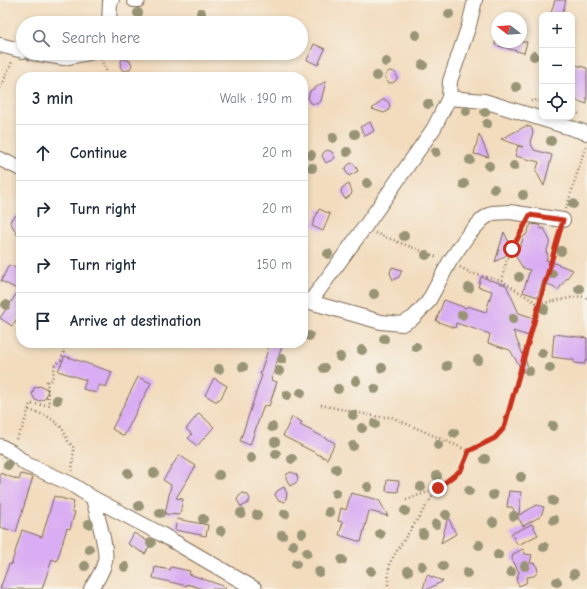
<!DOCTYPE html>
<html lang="en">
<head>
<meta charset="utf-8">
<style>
  :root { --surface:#fff; --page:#f2f2f3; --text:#1f2937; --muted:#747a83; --line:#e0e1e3 }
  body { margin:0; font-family:"Comic Neue",sans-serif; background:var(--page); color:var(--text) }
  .controls { position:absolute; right:12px; top:12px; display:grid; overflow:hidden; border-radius:8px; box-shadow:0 2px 6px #0003 }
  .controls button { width:36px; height:36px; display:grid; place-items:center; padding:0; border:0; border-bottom:1px solid var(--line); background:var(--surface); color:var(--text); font:20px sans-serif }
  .compass { position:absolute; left:491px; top:12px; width:36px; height:36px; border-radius:50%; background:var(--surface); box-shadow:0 2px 6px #0003; rotate:287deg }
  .stop { position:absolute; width:12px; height:12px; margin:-9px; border:3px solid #c8321e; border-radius:50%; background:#fff }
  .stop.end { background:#c8321e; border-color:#fff; box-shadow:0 1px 4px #0008 }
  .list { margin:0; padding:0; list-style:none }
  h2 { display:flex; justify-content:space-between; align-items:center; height:52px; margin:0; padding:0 16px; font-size:17px }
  h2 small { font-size:13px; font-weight:400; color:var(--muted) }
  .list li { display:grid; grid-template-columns:26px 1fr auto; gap:12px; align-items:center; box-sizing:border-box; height:56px; padding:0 16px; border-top:1px solid var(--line) }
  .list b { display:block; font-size:15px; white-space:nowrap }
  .list em { font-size:13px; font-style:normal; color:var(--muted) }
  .icon { flex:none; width:22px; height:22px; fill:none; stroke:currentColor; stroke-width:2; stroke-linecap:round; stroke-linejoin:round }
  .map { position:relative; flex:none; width:587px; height:589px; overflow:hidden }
  .search { position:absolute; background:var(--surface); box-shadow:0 2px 6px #0003; left:16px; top:16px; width:292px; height:44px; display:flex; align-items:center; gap:10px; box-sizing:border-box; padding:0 14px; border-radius:22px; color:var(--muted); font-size:15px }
  .panel { position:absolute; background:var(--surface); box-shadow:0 2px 6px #0003; left:16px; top:72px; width:292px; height:276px; border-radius:16px }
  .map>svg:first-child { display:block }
</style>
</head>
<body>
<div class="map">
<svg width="587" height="589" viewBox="0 0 587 589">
  <rect width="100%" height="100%" fill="#f7f3e8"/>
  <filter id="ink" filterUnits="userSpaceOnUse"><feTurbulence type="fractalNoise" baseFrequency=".025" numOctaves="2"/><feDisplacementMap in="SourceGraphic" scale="8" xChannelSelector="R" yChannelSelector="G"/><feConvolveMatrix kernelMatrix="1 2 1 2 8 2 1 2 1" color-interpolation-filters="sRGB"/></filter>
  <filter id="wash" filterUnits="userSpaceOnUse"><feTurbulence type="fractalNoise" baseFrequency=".012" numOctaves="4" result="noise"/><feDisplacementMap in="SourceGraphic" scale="16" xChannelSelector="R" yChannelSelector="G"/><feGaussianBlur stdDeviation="0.9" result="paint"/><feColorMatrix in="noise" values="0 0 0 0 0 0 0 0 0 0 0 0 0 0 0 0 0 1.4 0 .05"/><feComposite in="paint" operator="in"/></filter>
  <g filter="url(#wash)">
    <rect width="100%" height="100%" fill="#f2dcbd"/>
    <g id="blocks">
      <!-- building -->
      <path fill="#d9adf3" d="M555,0H566L562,15L551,13Z
        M495,42H527L524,53L495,45Z
        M314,44L325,49L318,65L307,60Z
        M122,58L130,61L132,65L130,69L126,71L122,70L120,66Z
        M572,64L587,68V104L572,99Z
        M385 77a6 6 0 1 1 12 0a6 6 0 1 1-12 0Z
        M326,81L321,101L317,104L311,103L308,98L310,91Z
        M382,100H386L389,103L390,107L388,111L384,113L372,109Z
        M370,122L374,131L365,136L360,127Z
        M526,126L531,127L533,132L530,142L534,150L552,155L544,186L536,171L539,162L515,156L518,146L523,147L501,139Z
        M479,134L489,157L474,154Z
        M328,150L332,152L335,158L326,163L322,156L324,152Z
        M351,163L355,165L358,171L349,176L345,170L347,166Z
        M349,184L352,192L351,195L345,199L341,192L342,188Z
        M319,209L330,214L323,231L312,226Z
        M21,213V241L10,222L12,218Z
        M531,224L539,225L541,229L544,228L550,241L546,253L548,254L546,260L573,270L558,290L543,281L538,297L523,292L530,270L523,268L516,257L524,236L526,235Z
        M504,232L513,251L495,262Z
        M9,265L21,270V313L12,326L0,318L19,290L1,281Z
        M392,267L402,270L399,277L393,280L390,273Z
        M481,277L488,279L489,281L490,280L506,285L519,313L534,318L529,336L513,331L529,369L523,372L510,350L488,343L490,334L456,323L455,328L436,321L444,300L466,308L467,306L486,312L492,291L478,287Z
        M554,334L587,338V361H585V364L574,363V360L552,357Z
        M270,343H283L271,380L277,382L269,406L264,405L250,445L240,441L262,375L260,374Z
        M65,356L112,372L106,387L99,385L96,393L83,389L86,380L58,371Z
        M138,377L151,383L124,436L112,429Z
        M214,378L227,386L220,400L218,399L217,402L205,395Z
        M39,386L48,389L46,398L40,401L35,400L32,394L34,388Z
        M199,413L214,427L197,446L188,438L192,434L186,429Z
        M292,417L302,422L300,425L335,443L327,459L283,436Z
        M179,455L196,466L176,498L183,499L180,515L165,514L171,485L163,480Z
        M291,472L296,474L298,478L297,482L290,486L286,478L287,474Z
        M0,473L19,480L21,474L33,477L16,532L0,527Z
        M387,480L399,481L398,492L386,491Z
        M284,487L287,494L285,502L278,500L275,495L277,491Z
        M509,491L521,492L519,515L537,505L544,507L541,516L523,526L512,507H507Z
        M243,493L248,495L250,499L248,503L241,507L237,500L239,496Z
        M351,493L379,500L388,516L369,511L361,542L339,535L343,522L338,521L341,508L346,510Z
        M54,496L74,502L72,511L75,512L70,529L67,528L57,561L52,559L42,589H0L9,564L11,565L22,530L42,537Z
        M448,517L456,534L441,543Z
        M177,519L208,525L206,536L175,530Z
        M532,524L538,535L518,545L511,534Z
        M134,533L151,543L145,554L128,544Z
        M523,549L525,554L532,555L530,563H534L537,567L538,572L534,576L527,577L526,583L519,586L516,580L519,572L512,559L513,554Z
        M155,567L170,570L171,567L190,571L189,574L226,587L225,589H203L187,584V586L153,578Z
        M427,575L443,581L428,589H423Z"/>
    </g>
  </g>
  <g filter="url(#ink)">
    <use href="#blocks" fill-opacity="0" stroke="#7b6856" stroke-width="1"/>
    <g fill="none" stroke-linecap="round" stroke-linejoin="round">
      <defs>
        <path id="minor" d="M134,0H138
          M109,23L110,2L112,0
          M0,45L23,51
          M32,53L64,58L89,53
          M449,98L484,101L587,133
          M0,159L21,169
          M303,299L310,302L364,228L434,128L449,98L450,81L469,25L475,0
          M310,302L381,322L402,324L413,318L428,302L450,261L468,235L483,219L492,213L510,212L563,220
          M0,446L10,451L26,464L71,484L93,498L161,534L255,589
          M91,589C97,580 103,571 105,561C108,549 96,512 93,498"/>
      </defs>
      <!-- minor casing -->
      <use href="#minor" stroke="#7b6856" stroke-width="16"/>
      <!-- path -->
      <path stroke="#7b6856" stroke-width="2.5" stroke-dasharray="1 3" stroke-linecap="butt" d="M101,59L109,77
        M0,89L12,62
        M531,101L542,100
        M572,108L581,116
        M566,209L586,145
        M375,233L437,257
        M460,267L471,273L502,281L538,304L581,296L587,298
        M502,281L506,262L523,228
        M321,405L379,417H391L469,451
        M29,410L47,416L54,421L62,428L68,441L74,448L72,471
        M16,439L23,427L30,404L49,405L47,382L52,380L55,365L61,360L64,352L63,343
        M406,500L438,488L461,470L469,451L495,438L504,428L559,233
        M388,585L389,565L396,552L438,488"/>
      <!-- minor -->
      <use href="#minor" stroke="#fff" stroke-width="14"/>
    </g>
    <!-- trees -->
    <g fill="#999476">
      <circle cx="138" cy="13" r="5"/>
      <circle cx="201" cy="13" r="5"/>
      <circle cx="449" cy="14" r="5"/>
      <circle cx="416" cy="35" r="5"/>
      <circle cx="534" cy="56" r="5"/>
      <circle cx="386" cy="62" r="5"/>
      <circle cx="423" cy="65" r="5"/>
      <circle cx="377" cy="76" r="5"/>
      <circle cx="516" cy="87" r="5"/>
      <circle cx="428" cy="104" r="5"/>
      <circle cx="466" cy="111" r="5"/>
      <circle cx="485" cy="112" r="5"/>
      <circle cx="487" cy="124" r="5"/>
      <circle cx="355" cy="134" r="5"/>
      <circle cx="333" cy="138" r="5"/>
      <circle cx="551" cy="141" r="5"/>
      <circle cx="347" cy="152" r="5"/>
      <circle cx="436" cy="152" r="5"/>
      <circle cx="311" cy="155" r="5"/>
      <circle cx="470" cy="160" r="5"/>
      <circle cx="489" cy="166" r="5"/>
      <circle cx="514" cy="166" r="5"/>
      <circle cx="312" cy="168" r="5"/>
      <circle cx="367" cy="183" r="5"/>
      <circle cx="464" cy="184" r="5"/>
      <circle cx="494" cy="189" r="5"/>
      <circle cx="523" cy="195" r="5"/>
      <circle cx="573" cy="204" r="5"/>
      <circle cx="404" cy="236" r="5"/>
      <circle cx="561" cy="251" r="5"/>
      <circle cx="328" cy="254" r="5"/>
      <circle cx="426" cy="255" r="5"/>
      <circle cx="552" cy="274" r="5"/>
      <circle cx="519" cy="277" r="5"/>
      <circle cx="469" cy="288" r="5"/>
      <circle cx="579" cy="289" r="5"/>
      <circle cx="374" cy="294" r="5"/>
      <circle cx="6" cy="305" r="5"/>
      <circle cx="544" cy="309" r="5"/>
      <circle cx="462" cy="315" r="5"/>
      <circle cx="513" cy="319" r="5"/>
      <circle cx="309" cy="336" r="5"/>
      <circle cx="384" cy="339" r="5"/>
      <circle cx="416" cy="347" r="5"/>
      <circle cx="362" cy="350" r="5"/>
      <circle cx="542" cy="353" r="5"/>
      <circle cx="340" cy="357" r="5"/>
      <circle cx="282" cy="359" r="5"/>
      <circle cx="478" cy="360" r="5"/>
      <circle cx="447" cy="366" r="5"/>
      <circle cx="243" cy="367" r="5"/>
      <circle cx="324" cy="368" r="5"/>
      <circle cx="382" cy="368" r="5"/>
      <circle cx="550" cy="368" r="5"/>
      <circle cx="219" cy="369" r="5"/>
      <circle cx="279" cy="371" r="5"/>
      <circle cx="529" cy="371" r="5"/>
      <circle cx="356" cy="381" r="5"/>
      <circle cx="338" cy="389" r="5"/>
      <circle cx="375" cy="389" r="5"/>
      <circle cx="301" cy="393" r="5"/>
      <circle cx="287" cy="395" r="5"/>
      <circle cx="57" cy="400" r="5"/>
      <circle cx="353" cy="415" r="5"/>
      <circle cx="375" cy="424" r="5"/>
      <circle cx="553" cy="426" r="5"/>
      <circle cx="272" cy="427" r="5"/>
      <circle cx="362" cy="428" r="5"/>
      <circle cx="454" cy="433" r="5"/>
      <circle cx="275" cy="442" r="5"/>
      <circle cx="438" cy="445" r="5"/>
      <circle cx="353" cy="446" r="5"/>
      <circle cx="276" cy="454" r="5"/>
      <circle cx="251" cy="458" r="5"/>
      <circle cx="292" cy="459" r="5"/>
      <circle cx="485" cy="459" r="5"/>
      <circle cx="8" cy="465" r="5"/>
      <circle cx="336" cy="469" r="5"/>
      <circle cx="128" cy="473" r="5"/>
      <circle cx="154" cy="473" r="5"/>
      <circle cx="219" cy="475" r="5"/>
      <circle cx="437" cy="476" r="5"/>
      <circle cx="521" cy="477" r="5"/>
      <circle cx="368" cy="487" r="5"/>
      <circle cx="421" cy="487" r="5"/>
      <circle cx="469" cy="491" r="5"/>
      <circle cx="336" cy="493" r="5"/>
      <circle cx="493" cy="495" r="5"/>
      <circle cx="553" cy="501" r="5"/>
      <circle cx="139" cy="506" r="5"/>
      <circle cx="405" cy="511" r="5"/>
      <circle cx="329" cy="512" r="5"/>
      <circle cx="160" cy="513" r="5"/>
      <circle cx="241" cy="513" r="5"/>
      <circle cx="285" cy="514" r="5"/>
      <circle cx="257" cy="515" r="5"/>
      <circle cx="446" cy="515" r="5"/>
      <circle cx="514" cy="516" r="5"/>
      <circle cx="203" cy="519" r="5"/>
      <circle cx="554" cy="520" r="5"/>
      <circle cx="493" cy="522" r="5"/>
      <circle cx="89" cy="524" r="5"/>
      <circle cx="436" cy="524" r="5"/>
      <circle cx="221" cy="531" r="5"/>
      <circle cx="302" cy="533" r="5"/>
      <circle cx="380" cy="534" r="5"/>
      <circle cx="423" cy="534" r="5"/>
      <circle cx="282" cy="535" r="5"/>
      <circle cx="151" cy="543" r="5"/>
      <circle cx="293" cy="545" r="5"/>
      <circle cx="479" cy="545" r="5"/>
      <circle cx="544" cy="547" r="5"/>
      <circle cx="89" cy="549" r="5"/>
      <circle cx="307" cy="553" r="5"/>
      <circle cx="498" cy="555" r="5"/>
      <circle cx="342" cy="560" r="5"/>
      <circle cx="296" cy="564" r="5"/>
      <circle cx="85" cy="566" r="5"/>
      <circle cx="422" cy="566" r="5"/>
      <circle cx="443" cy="566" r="5"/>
      <circle cx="525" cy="566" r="5"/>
      <circle cx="125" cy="567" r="5"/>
      <circle cx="371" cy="571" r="5"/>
      <circle cx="408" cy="571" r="5"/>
      <circle cx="319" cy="572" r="5"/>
      <circle cx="511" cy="572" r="5"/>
      <circle cx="467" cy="573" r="5"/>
      <circle cx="574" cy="574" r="5"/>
      <circle cx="557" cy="582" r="5"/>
    </g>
  </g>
  <g fill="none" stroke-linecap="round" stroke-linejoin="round" filter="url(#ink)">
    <!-- route -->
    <path stroke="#c8321e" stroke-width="5" d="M438,488L461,470L469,451L495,438L504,428L563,220L530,215L512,249"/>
  </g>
</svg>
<div class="controls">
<button>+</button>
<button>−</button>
<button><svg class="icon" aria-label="locate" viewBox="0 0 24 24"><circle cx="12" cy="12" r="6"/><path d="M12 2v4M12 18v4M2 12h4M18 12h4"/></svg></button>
</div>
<svg class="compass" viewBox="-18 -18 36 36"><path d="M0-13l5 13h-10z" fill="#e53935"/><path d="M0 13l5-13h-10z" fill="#747a83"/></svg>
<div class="stop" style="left:512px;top:249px"></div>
<div class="stop end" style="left:438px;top:488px"></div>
<div class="search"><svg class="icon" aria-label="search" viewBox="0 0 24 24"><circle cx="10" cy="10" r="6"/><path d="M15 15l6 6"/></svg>Search here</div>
<section class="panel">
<h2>3 min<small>Walk · 190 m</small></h2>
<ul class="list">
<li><svg class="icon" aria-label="ahead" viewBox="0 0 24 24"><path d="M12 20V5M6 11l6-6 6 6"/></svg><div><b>Continue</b></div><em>20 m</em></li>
<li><svg class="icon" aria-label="right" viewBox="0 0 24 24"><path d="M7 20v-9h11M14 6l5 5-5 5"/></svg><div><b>Turn right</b></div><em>20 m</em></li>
<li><svg class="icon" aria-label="right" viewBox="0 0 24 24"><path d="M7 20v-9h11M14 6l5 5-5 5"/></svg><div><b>Turn right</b></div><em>150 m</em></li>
<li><svg class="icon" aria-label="arrive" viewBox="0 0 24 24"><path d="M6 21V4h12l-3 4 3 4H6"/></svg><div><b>Arrive at destination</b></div></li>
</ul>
</section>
</div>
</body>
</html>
